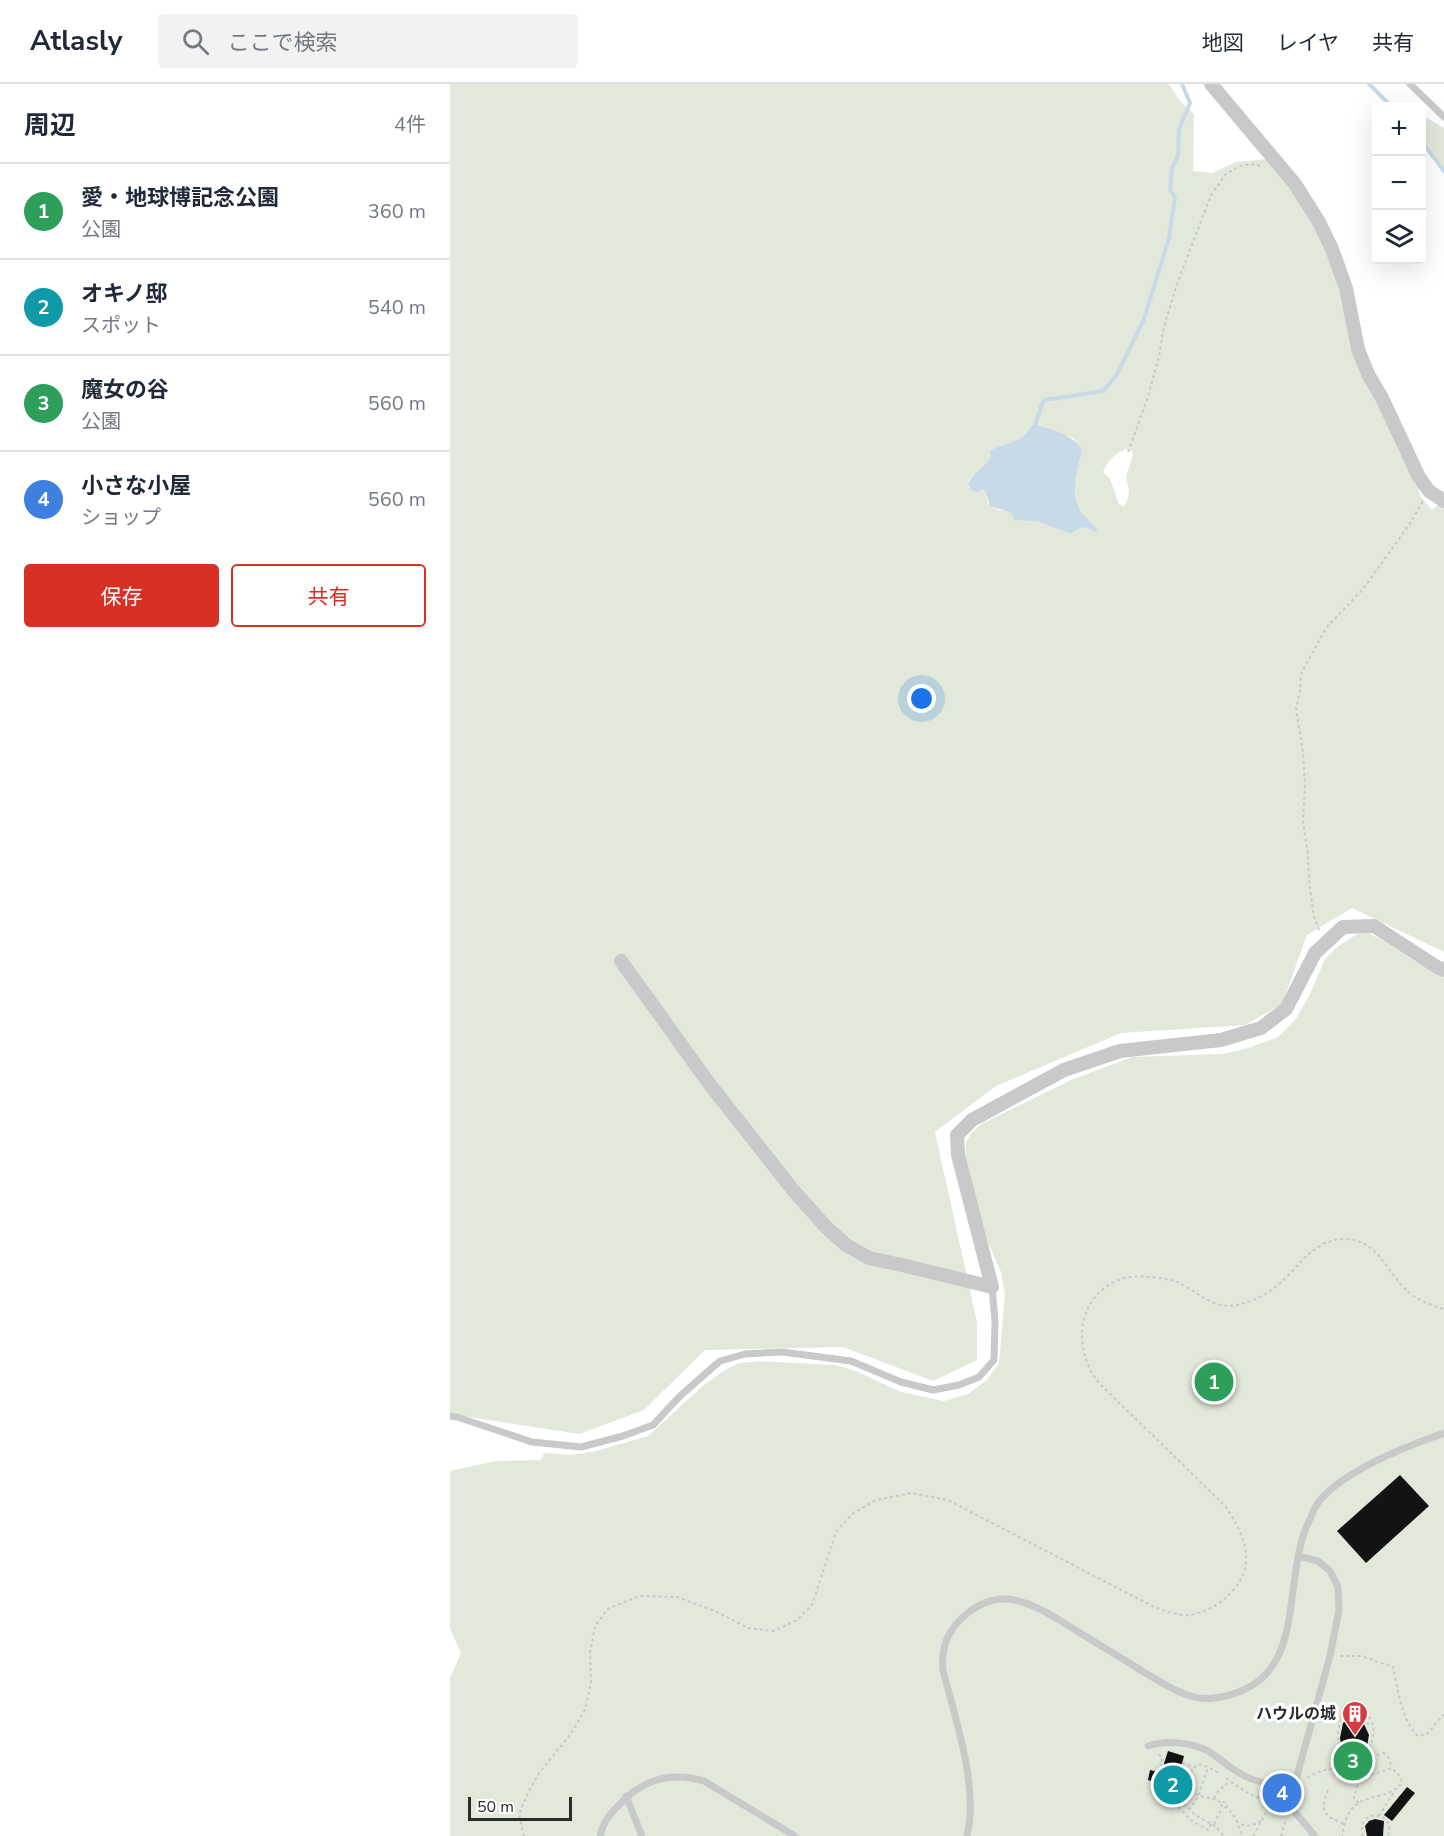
<!DOCTYPE html>
<html lang="ja">
<head>
<meta charset="utf-8">
<style>
  :root { --surface:#fff; --page:#f2f2f3; --text:#1f2937; --muted:#747a83; --line:#e0e1e3; --accent:#d93025 }
  body { margin:0; font-family:"Nunito Sans","Noto Sans JP",sans-serif; background:var(--page); color:var(--text) }
  .controls { position:absolute; right:18px; top:18px; display:grid; overflow:hidden; border-radius:6px; box-shadow:0 6px 24px #0002 }
  .controls button { width:54px; height:54px; display:grid; place-items:center; padding:0; border:0; border-bottom:2px solid var(--line); background:var(--surface); color:var(--text); font:30px sans-serif }
  .scale { position:absolute; left:18px; bottom:15px; width:104px; box-sizing:border-box; padding-left:6px; border:3px solid #2c2c2c; border-top:0; font-size:16px; line-height:21px; white-space:nowrap; color:#2c2c2c; -webkit-text-stroke:4px #fff; paint-order:stroke }
  .you { position:absolute; left:472px; top:615px; width:21px; height:21px; margin:-15px; border:4px solid #fff; border-radius:50%; background:#1a73e8; box-shadow:0 0 0 9px #1a73e833 }
  .badge { display:grid; place-items:center; width:39px; height:39px; border-radius:50%; background:var(--accent); color:#fff; font-size:20px; font-weight:700 }
  .pin { position:absolute; translate:-50% -50%; border:3px solid #fff; box-shadow:0 2px 6px #0006 }
  .list { margin:0; padding:0; list-style:none }
  h2 { display:flex; justify-content:space-between; align-items:center; height:78px; margin:0; padding:0 24px; font-size:26px }
  h2 small { font-size:20px; font-weight:400; color:var(--muted) }
  .list li { display:grid; grid-template-columns:39px 1fr auto; gap:18px; align-items:center; box-sizing:border-box; height:96px; padding:0 24px; border-top:2px solid var(--line) }
  .list b { display:block; font-size:22px; white-space:nowrap }
  .list p { margin:0; font-size:20px; white-space:nowrap; color:var(--muted) }
  .list em { font-size:20px; font-style:normal; color:var(--muted) }
  .actions { display:flex; gap:12px; padding:18px 24px }
  .actions a { flex:1; padding:14px 0; border:2px solid var(--accent); border-radius:6px; text-align:center; font-size:21px; color:var(--accent) }
  .actions .main { background:var(--accent); color:#fff }
  .icon { flex:none; width:33px; height:33px; fill:none; stroke:currentColor; stroke-width:2; stroke-linecap:round; stroke-linejoin:round }
  .map { position:relative; flex:none; width:994px; height:1752px; overflow:hidden }
  header { display:flex; align-items:center; gap:36px; box-sizing:border-box; height:84px; padding:0 30px; background:var(--surface); border-bottom:2px solid var(--line) }
  header strong { font-size:28px }
  nav { display:flex; gap:33px; margin-inline-start:auto; font-size:21px }
  .search { width:420px; height:54px; background:var(--page); display:flex; align-items:center; gap:15px; box-sizing:border-box; padding:0 21px; border-radius:6px; color:var(--muted); font-size:22px }
  main { display:flex }
  aside { flex:1; background:var(--surface) }
  .map>svg:first-child { display:block }
</style>
</head>
<body>
<header>
<strong>Atlasly</strong>
<div class="search"><svg class="icon" aria-label="search" viewBox="0 0 24 24"><circle cx="10" cy="10" r="6"/><path d="M15 15l6 6"/></svg>ここで検索</div>
<nav><a>地図</a><a>レイヤ</a><a>共有</a></nav>
</header>
<main>
<aside>
<h2>周辺<small>4件</small></h2>
<ul class="list">
<li><span class="badge" style="background:#2e9e5b">1</span><div><b>愛・地球博記念公園</b><p>公園</p></div><em>360 m</em></li>
<li><span class="badge" style="background:#0f9aa8">2</span><div><b>オキノ邸</b><p>スポット</p></div><em>540 m</em></li>
<li><span class="badge" style="background:#2e9e5b">3</span><div><b>魔女の谷</b><p>公園</p></div><em>560 m</em></li>
<li><span class="badge" style="background:#3f7fe0">4</span><div><b>小さな小屋</b><p>ショップ</p></div><em>560 m</em></li>
</ul>
<div class="actions"><a class="main">保存</a><a>共有</a></div>
</aside>
<div class="map">
<svg width="994" height="1752" viewBox="0 0 994 1752">
  <rect width="100%" height="100%" fill="#fff"/>
  <!-- green -->
  <path fill="#e2e9da" fill-rule="evenodd" d="M0,0H719L730,17L744,30L743,87L762,89L786,78L817,75L841,105L864,139L891,201L906,271L966,394L970,412L982,426L994,416V868L902,824L857,851L832,920L795,941L671,949L546,1002L485,1048L527,1238V1276L483,1297L393,1263L255,1266L194,1326L129,1350L0,1330ZM582,341H588L623,354L632,366L624,402L626,417L644,448L636,443L628,445L621,450L558,427L549,426L538,420L535,407L532,405L522,407L518,400L519,395L540,376L546,364C562,360 574,355 582,341ZM675,365L682,367L683,371L676,393L679,406L678,414L674,423L669,420L660,395L653,388C658,376 664,371 675,365Z
    M972,31L994,44V87L972,55Z
    M918,849L934,857L964,877L994,892V1752H0V1594L11,1569L0,1545V1387L45,1377L91,1376L94,1369L119,1371L142,1368L198,1352L254,1301L275,1286L289,1279L309,1277L385,1281L406,1287L451,1308L494,1317L518,1310L537,1296L549,1279L555,1211L551,1188L537,1156L515,1076L516,1058L521,1049L533,1039L621,996L682,973L772,970L795,965L828,953L845,936L859,912L875,875L887,863L907,850Z"/>
  <!-- water -->
  <path fill="#c8dae7" d="M582,341H588C604,347 623,350 632,366C624,405 616,416 648,446L644,448L636,443L628,445L621,450L586,437L564,436L562,429L540,422L535,407L532,405L527,408L522,407L518,400C522,388 537,383 541,372L540,367C557,357 571,361 582,341Z"/>
  <g fill="none" stroke-linecap="round" stroke-linejoin="round">
    <!-- stream -->
    <path stroke="#c8dae7" stroke-width="4" d="M919,0L941,22
      M972,58L994,87
      M585,341L592,320L594,316L653,307L666,292L694,235L719,154L725,113L720,106L722,85L728,71L729,45L740,19L732,0"/>
  </g>
  <!-- building -->
  <path fill="#131313" d="M950,1391L979,1422L916,1479L887,1447Z
    M905,1628L906,1637L914,1640L919,1651L916,1667L911,1672L902,1674L897,1671L891,1661L890,1654L893,1639Z
    M718,1667L734,1672L729,1691L733,1692L725,1718L710,1713L714,1701L698,1696L700,1686L711,1689Z
    M957,1703L965,1709L942,1737L934,1731Z
    M925,1735L934,1737L933,1752H917L915,1742L919,1737Z"/>
  <g fill="none" stroke-linecap="round" stroke-linejoin="round">
    <!-- path -->
    <path stroke="#c9c9c9" stroke-width="2" stroke-dasharray="3 3" stroke-linecap="butt" d="M678,368L698,313L709,272L714,242L727,200L761,111L776,90L789,82L801,80L811,82
      M869,846L864,833L859,797L858,770L853,737L855,700L853,669L846,625L850,607L851,590L876,544L913,505L959,441L973,417
      M890,1572H911L943,1583C948,1606 951,1635 968,1652L977,1650L994,1630
      M890,1635C888,1652 884,1666 902,1676C914,1676 922,1673 933,1669C939,1671 940,1679 942,1684
      M906,1635H911L918,1640L922,1638
      M871,1637C889,1639 892,1628 907,1624C930,1635 926,1655 914,1674
      M709,1670L712,1674L711,1682L719,1686
      M732,1679L744,1683
      M776,1694C793,1707 809,1717 829,1718
      M857,1694C884,1678 887,1688 913,1690C924,1691 933,1687 942,1684L951,1694L952,1699C930,1723 899,1701 892,1752
      M732,1702L736,1689L741,1690
      M734,1706L754,1713L765,1715L772,1719
      M878,1706C869,1729 874,1732 895,1740
      M764,1714L768,1707L780,1697
      M730,1715L745,1731L765,1742L774,1752
      M909,1718L905,1717L904,1713L911,1690
      M777,1723L772,1724L771,1719L774,1718L777,1720V1723L786,1735L792,1752
      M739,1726L748,1713L758,1683
      M929,1732L944,1708
      M786,1737C795,1743 801,1743 811,1737
      M761,1740L758,1746L741,1736L726,1721C729,1717 733,1713 736,1708C741,1698 738,1687 748,1680L758,1683L769,1689
      M764,1740L772,1724
      M74,1752L69,1730L78,1709L89,1689L120,1651L135,1626L141,1598L140,1569L145,1542L158,1525L189,1512L227,1513L265,1527L298,1544L324,1547L347,1536L362,1521L386,1448L402,1430L426,1416L461,1409L498,1416L704,1523C715,1527 729,1532 740,1531C765,1527 795,1504 796,1477C797,1457 786,1438 775,1422L648,1298C621,1262 627,1208 675,1194C688,1191 703,1193 716,1195C740,1198 758,1227 787,1221C800,1218 814,1212 824,1204C849,1185 862,1154 897,1155C932,1157 939,1197 965,1213C973,1218 985,1223 994,1225
      M803,1752L817,1727L816,1718
      M831,1752L836,1734
      M913,1752C904,1724 947,1725 938,1752"/>
    <!-- service -->
    <path stroke="#c9c9c9" stroke-width="7" d="M960,0L994,33
      M0,1332L7,1333L82,1358L131,1363L173,1352L203,1341L230,1312L270,1277L295,1270L332,1268L401,1277L451,1298L483,1306L509,1301L529,1293L544,1276L545,1237L542,1203
      M848,1472L868,1477L880,1487L888,1503L889,1526L880,1572L839,1721L865,1752
      M698,1662C716,1656 741,1658 758,1667C770,1674 780,1685 793,1691C809,1700 825,1701 843,1701
      M176,1712L192,1752
      M150,1752C152,1741 158,1732 166,1724C191,1696 218,1687 254,1697L345,1752
      M517,1752C529,1703 505,1634 493,1586C491,1564 497,1548 513,1533C525,1522 540,1514 558,1515C585,1518 612,1538 635,1552C656,1565 677,1577 697,1590C717,1602 741,1618 764,1614C864,1601 828,1498 860,1435C863,1428 866,1420 871,1415C897,1385 957,1362 994,1349"/>
    <!-- minor -->
    <path stroke="#c9c9c9" stroke-width="14" d="M761,0L845,100L869,138L882,165L896,204L908,265L918,290L932,314L969,393L979,407L994,417
      M171,877L258,998L343,1106L376,1143L396,1161L419,1174L456,1182L542,1203L508,1071L507,1051L522,1036L614,986L670,967L771,956L811,944L836,925L865,869L893,843L924,842L987,883L994,886"/>
  </g>
  <!-- icons -->
  <defs>
    <symbol id="building-pin" viewBox="-11 -11 22 30"><path d="M0 17L-7.5 6A9.5 9.5 0 1 1 7.5 6Z" fill="#d63b43" stroke="#fff"/><path d="M-4-6H4V6H1V3H-1V6H-4ZM-2.5-4.3h1.7v1.8h-1.7ZM.8-4.3h1.7v1.8H.8ZM-2.5-1h1.7V.8h-1.7ZM.8-1h1.7V.8H.8Z" fill="#fff"/></symbol>
  </defs>
  <g fill-rule="evenodd">
    <use href="#building-pin" x="890" y="1615" width="30" height="40"/>
  </g>
  <g text-anchor="middle" dominant-baseline="central" stroke-width="6" stroke-linejoin="round" paint-order="stroke">
    <!-- poi labels -->
    <g font-size="16" font-weight="bold" fill="#2c2c2c" stroke="#fff" text-anchor="end">
      <text x="886" y="1630">ハウルの城</text>
    </g>
  </g>
</svg>
<div class="controls">
<button>+</button>
<button>−</button>
<button><svg class="icon" aria-label="layers" viewBox="0 0 24 24"><path d="M12 4l9 5-9 5-9-5zM3 14l9 5 9-5"/></svg></button>
</div>
<div class="scale">50 m</div>
<div class="you"></div>
<div class="pin badge" style="left:764px;top:1298px;background:#2e9e5b">1</div>
<div class="pin badge" style="left:723px;top:1701px;background:#0f9aa8">2</div>
<div class="pin badge" style="left:903px;top:1677px;background:#2e9e5b">3</div>
<div class="pin badge" style="left:832px;top:1709px;background:#3f7fe0">4</div>
</div>
</main>
</body>
</html>
